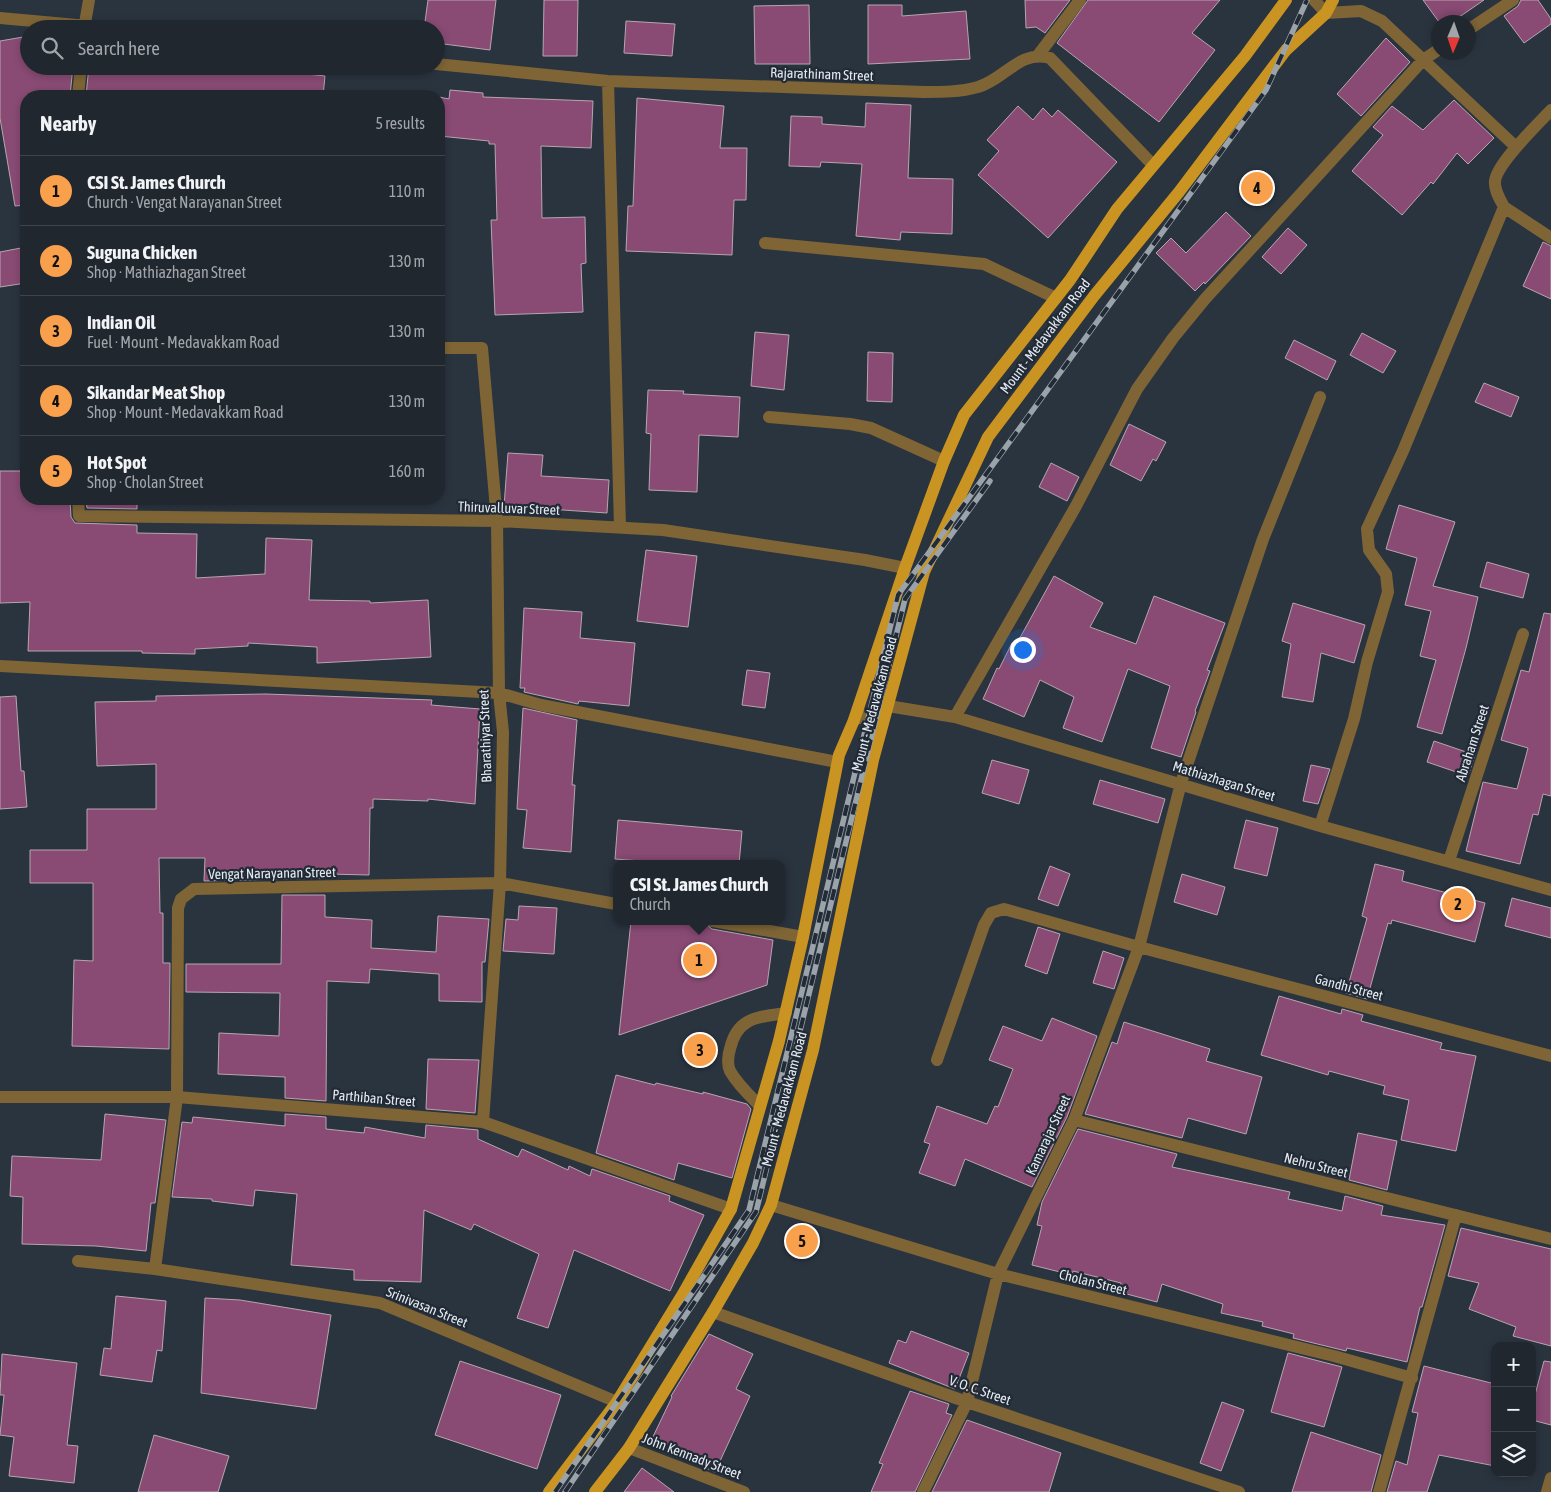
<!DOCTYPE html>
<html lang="en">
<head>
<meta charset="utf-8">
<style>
  :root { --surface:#20272f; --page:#2d333b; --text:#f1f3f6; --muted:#a2a5aa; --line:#3d444b; --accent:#f8a04b }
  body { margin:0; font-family:"Asap Condensed",sans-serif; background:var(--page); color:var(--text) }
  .controls { position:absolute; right:15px; bottom:15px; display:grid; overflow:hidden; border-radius:10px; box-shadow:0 2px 8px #0003 }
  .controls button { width:45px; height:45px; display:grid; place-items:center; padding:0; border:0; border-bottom:1px solid var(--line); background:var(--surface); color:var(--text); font:25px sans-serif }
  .compass { position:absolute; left:1431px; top:15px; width:45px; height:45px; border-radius:50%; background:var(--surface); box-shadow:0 2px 8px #0003; rotate:182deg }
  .you { position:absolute; left:1022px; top:649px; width:18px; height:18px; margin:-12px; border:4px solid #fff; border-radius:50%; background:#1a73e8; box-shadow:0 0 0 8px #1a73e833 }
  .badge { display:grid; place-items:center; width:32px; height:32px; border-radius:50%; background:var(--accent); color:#111; font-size:16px; font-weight:700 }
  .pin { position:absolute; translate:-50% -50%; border:2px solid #fff; box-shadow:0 1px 5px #0006 }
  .popup { position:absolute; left:613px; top:860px; width:172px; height:65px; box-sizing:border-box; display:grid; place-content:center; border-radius:10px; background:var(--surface); filter:drop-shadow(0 1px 4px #0005); font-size:16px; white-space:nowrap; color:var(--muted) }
  .popup b { font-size:19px; color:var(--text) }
  .popup::after { content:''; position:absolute; left:50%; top:100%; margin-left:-10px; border:10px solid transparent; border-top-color:var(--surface) }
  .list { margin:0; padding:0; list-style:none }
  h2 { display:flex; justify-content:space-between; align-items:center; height:65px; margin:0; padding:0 20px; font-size:21px }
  h2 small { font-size:16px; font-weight:400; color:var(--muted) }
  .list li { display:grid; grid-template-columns:32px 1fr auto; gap:15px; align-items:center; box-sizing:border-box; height:70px; padding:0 20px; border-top:1px solid var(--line) }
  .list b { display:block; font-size:19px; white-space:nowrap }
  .list p { margin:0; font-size:16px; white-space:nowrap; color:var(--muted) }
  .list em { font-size:16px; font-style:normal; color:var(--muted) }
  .icon { flex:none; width:28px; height:28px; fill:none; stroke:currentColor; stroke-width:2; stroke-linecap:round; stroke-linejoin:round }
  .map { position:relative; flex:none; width:1551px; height:1492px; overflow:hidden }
  .search { position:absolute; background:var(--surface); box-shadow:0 2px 8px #0003; left:20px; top:20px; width:425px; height:55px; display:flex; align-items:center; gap:12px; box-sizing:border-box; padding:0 18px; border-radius:28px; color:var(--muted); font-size:19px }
  .panel { position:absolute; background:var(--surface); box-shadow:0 2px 8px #0003; left:20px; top:90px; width:425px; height:415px; border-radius:20px }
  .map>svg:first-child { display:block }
</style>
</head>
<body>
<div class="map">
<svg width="1551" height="1492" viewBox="0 0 1551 1492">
  <rect width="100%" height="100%" fill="#2a343f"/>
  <!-- building -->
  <path fill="#894b74" stroke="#b7a5b0" d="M428,0H496L490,50L436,43V29H424Z
    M544,0H578L577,56H543Z
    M1025,0H1070L1045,33L1036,27L1026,28Z
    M1088,0H1220L1192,33L1215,50L1159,122L1057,43Z
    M1423,0H1484L1452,22H1439Z
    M1521,0H1538L1551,19V24L1524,43L1504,16L1518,6Z
    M809,5L810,64H755L754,6Z
    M868,5H902V16L966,11L970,59L868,64Z
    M626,21L675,24L672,56L624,53Z
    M29,36V66H73L70,96H26V205L15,206L0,118V41Z
    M1386,38L1410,62L1361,116L1337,94Z
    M89,66H236L325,76L323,96H86Z
    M450,90L483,93V97L593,101L591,148L541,146L542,218L585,217L586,263L581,264L583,312L495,315L491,220H497L495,144H489V141L439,136V97L449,99Z
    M637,98L724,106L720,148H747L746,200H734L732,255L626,251L628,206H633Z
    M1454,100L1494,138L1468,164L1457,153L1433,184L1431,182L1402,215L1352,171L1383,135L1373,127L1392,106L1423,130Z
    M866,103L911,105L908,178L953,179L952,234L901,232L900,240L856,236L862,164L821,162L820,167L789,166L791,116L822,117V124L865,127Z
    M1018,106L1033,120L1043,108L1052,117L1058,110L1117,162L1048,238L978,175L999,151L987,140Z
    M1226,212L1251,236L1205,284L1204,282L1195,291L1156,253L1171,238L1186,253Z
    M1288,228L1307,245L1281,274L1262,257Z
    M1543,242L1551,246V299L1523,286Z
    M26,247V283L0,287V252Z
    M755,332L789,335L784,390L751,386Z
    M1362,333L1396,351L1383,373L1350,355Z
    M1294,340L1336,361L1327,380L1285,358Z
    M868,352L893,353L892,402L867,401Z
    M1484,383L1519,397L1511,417L1475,402Z
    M648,390L684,391L683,394L740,397L738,437L699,435L697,492L649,490L651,434L646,433Z
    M1129,424L1166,442L1156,461L1153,459L1141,481L1110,465Z
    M508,453L543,455L541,476L609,480L607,513L504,506Z
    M1051,463L1079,477L1067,501L1039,487Z
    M0,471H25L26,499H70L71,517L75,523L137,525V533L197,534L196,578L265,574L266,538L312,540L309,600L370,601V603L428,600L431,657L317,663V647L248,643V646L195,649V654L142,653V651H28L30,602L0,603Z
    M86,499H137V509L87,508Z
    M1399,505L1455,522L1433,586L1478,597L1466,648L1442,734L1417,727L1436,660L1420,656L1431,611L1405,605L1417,558L1386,549Z
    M646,550L697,556L688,627L637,621Z
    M1487,562L1529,574L1523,598L1480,587Z
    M1054,576L1103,603L1090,627L1136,644L1154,596L1225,623L1207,670L1210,671L1195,711L1196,712L1181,757L1151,748L1170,686L1128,669L1102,742L1063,728L1074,697L1040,680L1024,717L983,699L997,668L999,669L1012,643L1016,645Z
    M1293,603L1365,625L1354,663L1321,653L1313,702L1282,697L1291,644L1282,641Z
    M524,608L582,612L580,638L635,643L629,706L579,701L578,704L524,692L525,688H520Z
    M1544,613L1551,614V796L1543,794L1538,815L1533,814L1520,864L1466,851L1483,782L1517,789L1528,748L1501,740L1521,670L1529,672Z
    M747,670L770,673L765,708L742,705Z
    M266,694L432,700L431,705L480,709L475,804L428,799V801L373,799V808H370L369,875L326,874V878L204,881L205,858H159L160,913H163V963H170L169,1049L72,1046L74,960L93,961V883H30V850H87V809H156V764L97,766L95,702L156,701V696Z
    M16,696L21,771H24L27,807L0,809V697Z
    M523,708L577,720L572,785H575L571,852L523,848L527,810L517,809Z
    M1434,741L1475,755L1468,776L1427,762Z
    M992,760L1029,770L1019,804L982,793Z
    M1311,765L1330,769L1318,804L1303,801Z
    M1100,780L1165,799L1158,823L1093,804Z
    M618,820L742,831L739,864H681L615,859Z
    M1246,820L1278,828L1267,876L1234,868Z
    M1375,864L1404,871L1402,881L1485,903L1475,942L1392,920L1391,924L1388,923L1367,999L1346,993L1367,918L1362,916Z
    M1050,866L1070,874L1058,906L1038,899Z
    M1182,874L1225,887L1217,915L1174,902Z
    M282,895H325V917L372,920L371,948L436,952L438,916L489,919L485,962H482V1002L439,1001V974L370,969L369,983L327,981L326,1101L285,1098V1077L218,1074L219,1033L279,1036L280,993L186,992V964H281Z
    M1512,898L1551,908V938L1505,926Z
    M519,906L557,908L554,954L503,951L506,919L518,920Z
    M631,921H694L705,923L712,929L773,940L767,985L619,1035Z
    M1038,927L1060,934L1047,974L1025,966Z
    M1103,951L1124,958L1114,989L1093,983Z
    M1279,996L1341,1014L1342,1009L1363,1015L1361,1021L1442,1043L1440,1049L1476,1056L1456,1151L1401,1140L1409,1100L1383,1094L1385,1086L1329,1071L1328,1075L1261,1055Z
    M1052,1018L1097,1036L1067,1117L1032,1187L965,1159L955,1186L919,1173L930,1144L924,1142L937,1106L987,1124L995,1106L998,1107L1013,1069L989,1060L1003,1026L1042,1041Z
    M1124,1022L1210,1049L1206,1061L1262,1077L1246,1134L1188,1118L1182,1138L1085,1114L1112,1042L1117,1044Z
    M428,1059L479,1060L475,1113L426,1109Z
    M616,1075L655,1085L656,1083L703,1094V1092L747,1104L751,1109L732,1178L678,1163L674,1180L596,1153Z
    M105,1114L166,1120L155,1203H151L146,1251L96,1246L22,1244L23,1197L10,1196L12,1156L101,1160Z
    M285,1114L326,1117V1129L364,1133L365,1127L425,1138L426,1125L478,1130V1139L518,1157L522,1149L568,1170L569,1166L590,1176L592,1169L670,1196L669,1201L704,1215L670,1291L574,1250L548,1328L517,1318L539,1254L474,1224L471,1230L424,1210L421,1282L354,1280V1270L291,1265L297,1194L255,1190L253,1206L212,1201V1199L172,1197L182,1122L192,1123L193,1117L285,1126Z
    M1078,1129L1177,1154L1172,1167L1290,1192L1288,1199L1342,1211L1345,1196L1383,1206L1381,1215L1445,1225L1422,1307H1420L1407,1362L1347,1348L1346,1351L1293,1338L1294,1334L1262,1326L1263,1322L1221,1313L1223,1304L1162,1284L1157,1302L1119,1292L1121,1283L1073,1271L1072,1275L1032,1265L1042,1226L1037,1225L1042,1202Z
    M1358,1133L1397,1141L1387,1190L1349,1180Z
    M1461,1228L1551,1249V1346L1513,1336L1516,1327L1469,1309L1479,1283L1448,1276Z
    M116,1296L166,1301L162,1351L157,1350L152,1382L100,1375L104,1348L111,1349Z
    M205,1298L240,1300L331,1315L316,1409L201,1393Z
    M911,1331L969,1353L955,1389L889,1363L898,1340L906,1343Z
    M709,1334L753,1354L736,1389L750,1396L715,1472L650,1443L672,1397L671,1396Z
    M1288,1353L1342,1367L1324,1427L1271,1412Z
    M2,1354L77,1363L67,1445L78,1446L74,1483L9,1476L14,1437L0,1435L4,1395H0Z
    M460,1361L561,1395L537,1469L435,1435Z
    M1544,1361L1551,1362V1425L1532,1420V1406Z
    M1424,1366L1495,1384V1466L1439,1455L1427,1492H1387L1396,1461L1407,1465L1418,1413L1412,1412Z
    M910,1391L949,1404L946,1413L952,1415L915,1492H871L883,1464L879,1463Z
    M1222,1402L1244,1410L1221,1471L1200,1463Z
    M967,1420L1061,1453L1049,1492H932Z
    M1311,1432L1381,1455L1371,1492H1292Z
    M154,1435L229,1456L218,1492H138Z
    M642,1468L674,1492H624Z"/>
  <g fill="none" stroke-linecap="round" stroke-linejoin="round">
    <!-- lane -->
    <path stroke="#7f6536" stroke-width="12" d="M760,1106C750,1096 738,1085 730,1071C727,1065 728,1055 730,1049C737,1017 758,1017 786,1013"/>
    <!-- street -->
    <path stroke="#7f6536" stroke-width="12" d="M1314,0L1326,13L1361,11L1382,21L1516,147
      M0,18L121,29
      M84,29L89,0
      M1468,30L1513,0
      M1039,54L1080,0
      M436,64L608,81L924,92C942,92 960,92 978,87C1004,80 1020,49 1050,58L1153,165
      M608,81L620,527
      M78,96L81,66
      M1504,207L1551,238
      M765,243L984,264L1056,298
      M439,348H482L497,521L499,693L503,732L500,883L483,1122
      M769,417L850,424L871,428L944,461
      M78,499L79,516L497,521L663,530L865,560L905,568
      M0,666L499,693L541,705L837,762
      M955,717L1076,506L1137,389L1173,338L1205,299L1423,60L1438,50
      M854,720L888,706L955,717L1320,826L1551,890
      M1320,826L1354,719L1367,662L1388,592L1386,574L1369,550L1367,529L1403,451L1504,207C1500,199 1494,190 1495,181C1497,163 1538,124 1551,110
      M1449,861L1523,634
      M713,921L803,937
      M937,1060L984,925L991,913L1004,909L1139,947L1551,1056
      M0,1097H177L483,1122L731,1209
      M1074,1120L1551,1239
      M771,1205L998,1274L1334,1356L1412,1378
      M78,1261L155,1269L380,1303L617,1402
      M155,1269L177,1097L178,908L181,899L194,889L500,883L616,904
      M713,1312L967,1402L1239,1492
      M629,1448L744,1492
      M923,1492L967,1402L998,1274L1074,1120L1139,947L1181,783L1263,539L1320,397
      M1379,1492L1456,1215
      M1547,1492L1551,1478"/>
    <!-- primary -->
    <path stroke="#c99421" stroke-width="12" d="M549,1492L617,1402L683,1294L731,1209L779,1041L803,937L839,755L854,720L905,568L944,461L964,415L1070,280L1117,209L1245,56L1286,0
      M595,1492L629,1448L713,1312L753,1243L771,1205L813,1050L873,760L924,572L988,437L1094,296L1179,192L1286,50L1326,13L1333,0"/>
    <defs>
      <path id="rail" d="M555,1492L749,1210L898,595L1266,90L1307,0
        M565,1492L756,1212L905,599L990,481"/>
    </defs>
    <!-- rail casing -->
    <use href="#rail" stroke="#9aa2aa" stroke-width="5.5"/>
    <!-- rail -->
    <use href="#rail" stroke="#212a35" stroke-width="4" stroke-dasharray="11" stroke-linecap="butt"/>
  </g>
  <g text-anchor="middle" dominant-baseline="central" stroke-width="4.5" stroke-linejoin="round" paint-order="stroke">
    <!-- street labels -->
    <g font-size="14" fill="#e3eaf1" stroke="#212a35">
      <text transform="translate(822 74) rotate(2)">Rajarathinam Street</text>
      <text transform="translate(1045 336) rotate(-53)">Mount - Medavakkam Road</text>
      <text transform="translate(509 508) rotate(2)">Thiruvalluvar Street</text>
      <text transform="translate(874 704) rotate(-75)">Mount - Medavakkam Road</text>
      <text transform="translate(485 736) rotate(-92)">Bharathiyar Street</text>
      <text transform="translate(1472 743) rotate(-72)">Abraham Street</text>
      <text transform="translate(1224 781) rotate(17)">Mathiazhagan Street</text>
      <text transform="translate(272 873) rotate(-1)">Vengat Narayanan Street</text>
      <text transform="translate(1349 987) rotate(15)">Gandhi Street</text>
      <text transform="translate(374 1098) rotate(5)">Parthiban Street</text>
      <text transform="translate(784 1099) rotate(-75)">Mount - Medavakkam Road</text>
      <text transform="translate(1048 1135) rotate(-65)">Kamarajar Street</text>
      <text transform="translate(1316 1165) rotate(14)">Nehru Street</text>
      <text transform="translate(1093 1282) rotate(14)">Cholan Street</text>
      <text transform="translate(427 1307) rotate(22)">Srinivasan Street</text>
      <text transform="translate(980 1390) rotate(19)">V. O. C. Street</text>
      <text transform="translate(692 1456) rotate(21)">John Kennady Street</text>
    </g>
  </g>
</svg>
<div class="controls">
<button>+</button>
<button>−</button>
<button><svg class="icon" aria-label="layers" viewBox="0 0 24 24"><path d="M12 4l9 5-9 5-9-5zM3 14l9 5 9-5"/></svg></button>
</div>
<svg class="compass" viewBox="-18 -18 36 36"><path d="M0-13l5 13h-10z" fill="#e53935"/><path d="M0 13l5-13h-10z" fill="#a2a5aa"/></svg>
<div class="you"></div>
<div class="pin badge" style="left:699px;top:960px">1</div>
<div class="popup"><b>CSI St. James Church</b>Church</div>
<div class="pin badge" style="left:1458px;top:904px">2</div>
<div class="pin badge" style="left:700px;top:1050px">3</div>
<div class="pin badge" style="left:1257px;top:188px">4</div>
<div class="pin badge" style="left:802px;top:1241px">5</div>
<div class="search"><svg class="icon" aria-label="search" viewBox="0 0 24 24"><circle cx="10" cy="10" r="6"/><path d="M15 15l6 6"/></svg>Search here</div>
<section class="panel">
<h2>Nearby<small>5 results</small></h2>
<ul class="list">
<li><span class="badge">1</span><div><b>CSI St. James Church</b><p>Church · Vengat Narayanan Street</p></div><em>110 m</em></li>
<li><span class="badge">2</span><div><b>Suguna Chicken</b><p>Shop · Mathiazhagan Street</p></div><em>130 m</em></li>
<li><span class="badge">3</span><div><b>Indian Oil</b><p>Fuel · Mount - Medavakkam Road</p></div><em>130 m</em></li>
<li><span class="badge">4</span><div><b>Sikandar Meat Shop</b><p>Shop · Mount - Medavakkam Road</p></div><em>130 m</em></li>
<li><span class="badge">5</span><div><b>Hot Spot</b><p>Shop · Cholan Street</p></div><em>160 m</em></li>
</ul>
</section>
</div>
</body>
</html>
